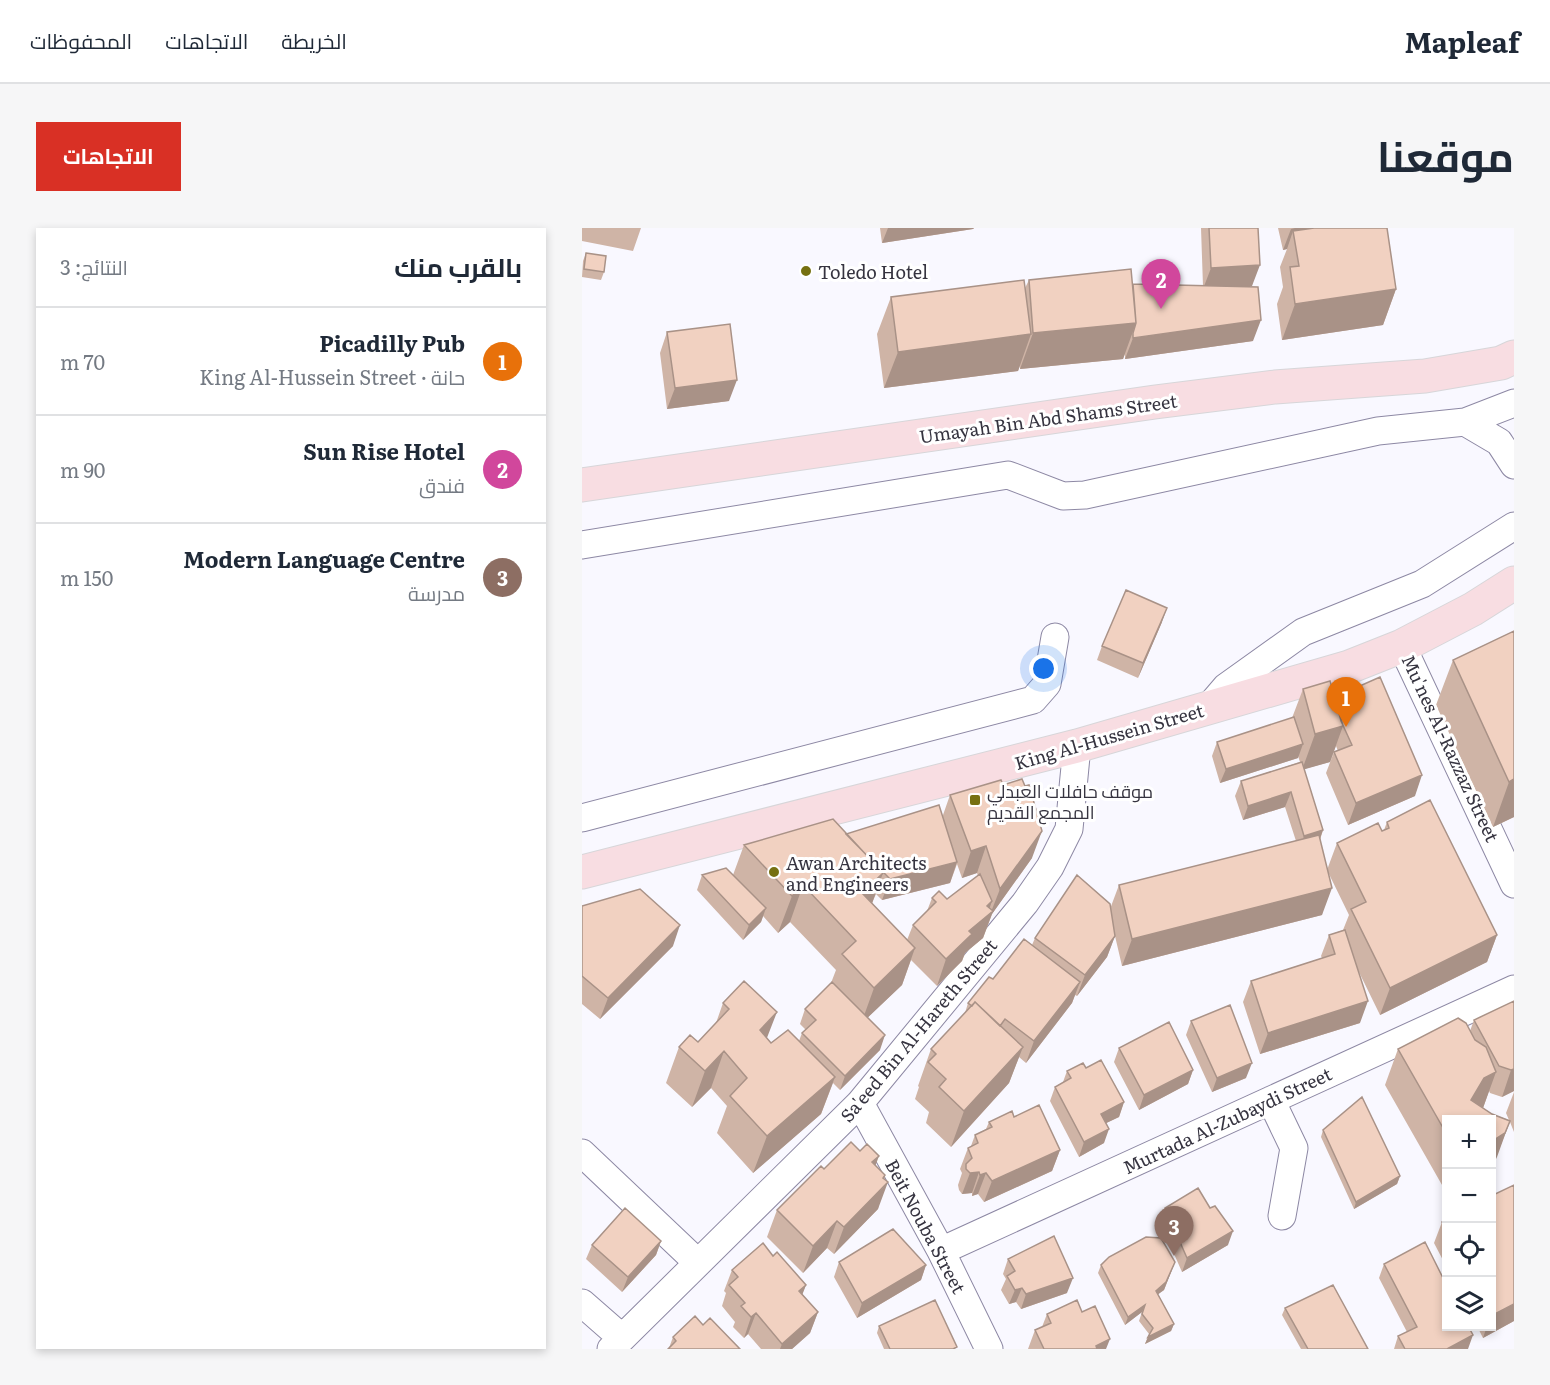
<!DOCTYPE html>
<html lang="ar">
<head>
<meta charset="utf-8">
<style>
  :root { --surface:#fff; --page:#f6f6f7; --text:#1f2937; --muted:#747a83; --line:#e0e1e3; --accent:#d93025 }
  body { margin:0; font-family:Literata,Cairo,serif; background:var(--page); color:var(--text); direction:rtl }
  .controls { position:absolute; right:18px; bottom:18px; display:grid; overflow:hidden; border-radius:0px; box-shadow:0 3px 9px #0003 }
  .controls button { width:54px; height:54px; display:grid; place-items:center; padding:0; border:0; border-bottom:2px solid var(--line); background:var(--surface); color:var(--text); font:30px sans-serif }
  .you { position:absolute; left:462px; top:441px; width:21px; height:21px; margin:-15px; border:4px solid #fff; border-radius:50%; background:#1a73e8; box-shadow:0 0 0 9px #1a73e833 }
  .badge { display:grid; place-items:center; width:39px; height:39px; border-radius:50%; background:var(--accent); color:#fff; font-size:20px; font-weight:700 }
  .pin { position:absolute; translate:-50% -50px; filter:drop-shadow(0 2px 3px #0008) }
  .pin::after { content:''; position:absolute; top:32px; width:21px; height:18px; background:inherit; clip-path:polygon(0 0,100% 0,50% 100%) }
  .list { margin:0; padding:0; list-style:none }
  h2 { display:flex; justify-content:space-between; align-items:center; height:78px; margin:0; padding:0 24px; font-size:26px }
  h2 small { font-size:20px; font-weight:400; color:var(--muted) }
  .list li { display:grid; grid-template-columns:39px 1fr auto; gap:18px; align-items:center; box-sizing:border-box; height:108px; padding:0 24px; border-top:2px solid var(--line) }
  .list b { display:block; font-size:22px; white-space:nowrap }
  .list p { margin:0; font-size:20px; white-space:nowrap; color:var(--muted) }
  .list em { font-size:20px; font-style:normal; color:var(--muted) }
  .icon { flex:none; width:33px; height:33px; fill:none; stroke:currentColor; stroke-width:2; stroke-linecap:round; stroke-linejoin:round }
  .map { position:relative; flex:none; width:932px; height:1121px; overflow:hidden; direction:ltr; border-radius:0px }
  header { display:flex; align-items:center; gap:36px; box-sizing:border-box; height:84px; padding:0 30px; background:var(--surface); border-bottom:2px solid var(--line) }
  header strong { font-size:28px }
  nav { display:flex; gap:33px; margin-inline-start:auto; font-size:21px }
  .intro { display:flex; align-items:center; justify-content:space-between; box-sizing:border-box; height:144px; padding:0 36px }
  h1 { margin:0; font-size:42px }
  .button { padding:15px 27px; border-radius:0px; background:var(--accent); color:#fff; font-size:21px; font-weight:700 }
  main { display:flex; gap:36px; padding:0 36px }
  aside { flex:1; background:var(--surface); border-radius:0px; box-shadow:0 3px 9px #0003 }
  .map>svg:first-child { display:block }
</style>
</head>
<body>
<header>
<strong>Mapleaf</strong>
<nav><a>الخريطة</a><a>الاتجاهات</a><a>المحفوظات</a></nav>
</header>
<div class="intro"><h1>موقعنا</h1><a class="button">الاتجاهات</a></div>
<main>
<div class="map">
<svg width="932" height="1121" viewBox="0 0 932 1121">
  <rect width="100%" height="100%" fill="#f9f8ff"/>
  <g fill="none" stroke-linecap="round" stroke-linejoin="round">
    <defs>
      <path id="minor" d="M883,194L917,214L932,237
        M0,317L426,247L481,268L503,267L796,203L883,194L932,175
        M820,418L932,656
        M626,480L644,459L721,404L840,356L932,298
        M0,590L451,472L465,456L473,409
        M689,872L712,920L700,988
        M278,875L359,1023L407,1121
        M0,925L115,1034
        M359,1023L932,761
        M0,1075L40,1110
        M29,1121L278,875L443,675L468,639L487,601L495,518"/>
      <path id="major" d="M0,257L573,174L693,159L843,148L919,135L932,129
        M0,644L495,518L767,439L820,418L891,381L932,355"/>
    </defs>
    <!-- minor casing -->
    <use href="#minor" stroke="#8d88a4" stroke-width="29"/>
    <!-- major casing -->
    <use href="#major" stroke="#d7d6d9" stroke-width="35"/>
    <!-- minor -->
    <use href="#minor" stroke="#fff" stroke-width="27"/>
    <!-- major -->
    <use href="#major" stroke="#f8dde2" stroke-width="33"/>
  </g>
  <!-- wall -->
  <path fill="#cfb4a6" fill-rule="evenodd" d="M0,0H59L51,23L0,13Z
    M298,0H392L391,1L300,15Z
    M619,0H676L670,58L661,59L671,113L543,131V126L541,131L438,141V138L436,143L302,160L295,106L309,69L443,60L447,52L551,56L621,58Z
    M696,0H805L814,61L801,97L700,112L695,76L701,59L698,39L705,21L701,22Z
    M4,25L22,44L19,52L0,49L1,33Z
    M85,104L147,173L85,181L78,125Z
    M580,394L556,450L515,432L520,418Z
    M932,403V589L911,599L854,477L871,432Z
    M721,461L753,469L833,568L766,597L744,545L752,524L756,523L754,518L748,534L722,541L741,602L738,612L745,642L755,615L800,603L802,602L805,594L915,707L905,734L798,787L776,742L778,795L678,826L661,774L669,753L740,730L739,728L747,707L761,702L767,687L746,644L740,687L540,738L533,708L525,729L495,768L493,767L490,775L444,835L437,829L427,855L369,919L344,895L347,884L333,871L337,859L336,858L349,821L383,785L386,775L411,751L450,717L453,710L528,681L537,657L714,613L703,579L661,592L653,568L659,553L718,534L716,528V530L638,555L630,528L635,514L710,490Z
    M368,567L450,630L410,686L401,710L383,725L380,733L355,758L329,732L320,757L285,790L298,822L258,862L251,855L239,886L171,945L135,905L145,878L129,860L110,879L84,855L97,819L116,814L134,795L141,775L185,810L189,815L217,813L220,805L224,802L218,796L223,781L249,755L254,742L208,694L196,705L181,688L179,694L161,712L115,662L120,647H151L162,617L264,606L361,587ZM375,636L380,650L395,645L396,648L365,671L350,670L345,683L331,697L325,712L290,675L294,666L300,672L368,655Z
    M0,678L91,718L18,791L0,776Z
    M932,773V863L920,869L908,865L907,863L901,880L910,886L927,892L924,885L932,864V904L928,894L909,941V891H864V964L803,857L816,821L888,803L892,792Z
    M609,793L664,850L630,864L604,807Z
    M537,820L611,842L606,856L557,882L532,834Z
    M504,840L542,874L537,889L524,895L522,915L497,929L468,873L473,859L481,854L485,843Z
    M432,889L478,922L470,943L402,974L396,966L390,968V965L380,966L377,962L376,957L380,945L378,941L386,920L389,918L393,907L404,901L407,894Z
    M741,902L818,948L815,956L772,981L739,909Z
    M293,938L303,947L296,981L252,1026L245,1020L221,1045L185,1009L195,982L242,941Z
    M583,980H628L646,1017L600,1044L578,994Z
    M864,991V1038L852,1015L860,994Z
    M79,1013L74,1027L40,1064L4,1031L10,1017Z
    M191,1028L224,1057L220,1066L236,1084L228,1105L210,1121H179L166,1106L162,1110L151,1099L153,1094L140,1078L144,1065L142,1063L150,1042Z
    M426,1031L485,1065L439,1081L434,1074L427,1076L419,1062L424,1051L421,1046Z
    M257,1034L344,1037L339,1052L275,1090L252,1049Z
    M593,1034L582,1062L576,1066L592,1096L589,1103L563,1116L567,1106L557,1093L560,1084L543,1097L516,1045L519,1037Z
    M802,1036L886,1121H812L816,1108L825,1104L797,1050Z
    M703,1080L786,1121H719L700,1087Z
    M500,1084L524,1121H446L453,1102L460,1099L465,1086Z
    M932,1093L901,1110L895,1098H909Z
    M121,1097L87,1120L91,1109Z
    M297,1098L374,1121H302L295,1105Z"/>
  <!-- shaded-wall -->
  <path fill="#a99287" d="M306,0H392L391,1L300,15Z
    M713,0H797L711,3L705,21L701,22L709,1Z
    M678,37L670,58L621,61L629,40Z
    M814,61L801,97L700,112L713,76Z
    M679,92L671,113L543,131L551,110Z
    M554,95L541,131L438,141L451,105Z
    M449,106L436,143L302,160L316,124Z
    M155,152L147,173L85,181L93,160Z
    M585,380L580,394L556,450L561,435Z
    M761,498L748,534L720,542L733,506Z
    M721,516L716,530L638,555L644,541Z
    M840,547L833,568L766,597L774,575Z
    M932,551V589L911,599L927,554Z
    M709,564L703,579L661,592L666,578Z
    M741,602L736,616L717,622L722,608Z
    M460,603L450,630L410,686L401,710L383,725L380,733L355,758L364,731L405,678L410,673L405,688L409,684L418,661Z
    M404,618L395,645L380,650L389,623Z
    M375,634L368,655L300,672L308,651Z
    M301,645L288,681L280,665Z
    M221,657L208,694L196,705L210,668Z
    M750,660L740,687L540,738L550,711Z
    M184,680L179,694L161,712L167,697Z
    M98,697L91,718L18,791L26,770Z
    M915,707L905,734L798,787L808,760Z
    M533,708L525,729L495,768L503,747Z
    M333,720L320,757L279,796L292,760Z
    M498,754L490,775L444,835L452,813Z
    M786,773L778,795L678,826L686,805Z
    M195,784L181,820L178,802Z
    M303,807L298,822L258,862L263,848Z
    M441,819L427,855L369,919L382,883Z
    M142,823L129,860L110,879L123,843Z
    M670,835L664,850L630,864L635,850Z
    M932,841V863L920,869L929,842Z
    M611,842L606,856L557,882L562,867Z
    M914,844L901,880L889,872L902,850Z
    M253,849L239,886L171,945L185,908Z
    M542,874L537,889L514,900L519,886Z
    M928,893L915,929L909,941V914Z
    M527,901L522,915L497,929L502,914Z
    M478,922L470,943L402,974L410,953Z
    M297,928L287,955L290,934Z
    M397,944L390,965L380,966L388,945Z
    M404,945L396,966L390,968L398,947Z
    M303,947L298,963L306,954L296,981L252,1026L262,999Z
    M818,948L815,956L772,981L774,974Z
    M255,993L245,1020L221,1045L231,1018Z
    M651,1003L646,1017L600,1044L605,1030Z
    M79,1013L74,1027L40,1064L46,1049Z
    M593,1034L582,1062L571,1070L574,1063Z
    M344,1037L339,1052L275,1090L280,1075Z
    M491,1050L485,1065L439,1081L444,1066Z
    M224,1057L216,1078L217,1063Z
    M440,1060L434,1074L427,1076L433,1062Z
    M932,1076V1093L901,1110L905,1098H909V1088Z
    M563,1077L560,1084L543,1097L546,1089Z
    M236,1084L228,1105L210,1121H198L200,1116Z
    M174,1085L166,1106L162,1110L169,1089Z
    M592,1096L589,1103L563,1116L566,1109Z
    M891,1107L886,1121H865Z
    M528,1111L524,1121H513L514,1118Z"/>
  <!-- building -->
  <path fill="#f1d1c1" stroke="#a99287" stroke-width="1.5" d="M627,0H676L678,37L629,40Z
    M732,0H805L814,61L713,76L708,39L717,38L711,3Z
    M4,25L24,28L22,44L2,41Z
    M549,41L554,95L451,105L447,52Z
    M442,52L449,106L316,124L309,69Z
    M551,56L676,59L679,92L551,110V105L554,95Z
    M148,96L155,152L93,160L85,104Z
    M544,362L585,380L561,435L520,418Z
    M932,403V551L927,554L871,432Z
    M798,449L840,547L774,575L752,524L770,517L759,493L753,469Z
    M748,453L761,498L733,506L721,461Z
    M712,489L721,516L644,541L635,514Z
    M720,534L741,602L722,608L709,564L666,578L659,553Z
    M440,551L443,558L447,557L460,603L418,661L404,618L389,623L368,567L419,552L421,557Z
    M848,572L915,707L808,760L769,681L784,674L755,615L796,595L800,603L807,600L805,594Z
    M357,577L375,634L308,651L264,606Z
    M251,591L301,645L280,665L333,720L292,760L260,726L274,713L221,657L210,668L162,617Z
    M737,607L750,660L550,711L537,657Z
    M144,640L184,680L167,697L120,647Z
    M398,646L410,673L405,678L411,683L387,703L390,706L364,731L331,697L354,674L350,670L357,663L365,671Z
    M495,647L528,676L533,708L503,747L453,710Z
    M58,661L98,697L26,770L0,748V678Z
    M763,702L786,773L686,805L669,753L753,726L747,707Z
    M442,711L498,754L452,813L423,791L418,798L393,774L390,778L386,775L407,749L411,751Z
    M162,753L195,784L178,802L189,815L206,802L253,849L185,908L148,868L165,850L142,823L123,843L97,819L108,807L116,814L147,781L141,775Z
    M250,754L303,807L263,848L220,805L234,792L223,781Z
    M932,773V841L929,842L917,838L892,792Z
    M393,774L441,819L382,883L357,859L364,851L346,834L354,826L349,821Z
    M648,777L670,835L635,850L609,793Z
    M876,790L884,795L893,812L904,819L914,844L902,850L889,872L910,886L928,893L923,905L909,914V891H864V905L816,821Z
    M587,794L611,842L562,867L537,820Z
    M519,832L542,874L519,886L527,901L502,914L473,859L489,850L485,843L501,835L504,840Z
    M780,869L818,948L774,974L741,902Z
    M457,877L478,922L410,953L404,945L398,947L397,944L388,945L384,941V936L390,930L386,920L396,915L393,907L410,899L407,894L430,883L432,889Z
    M269,914L278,923L285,916L297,928L290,934L303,947L301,950L306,954L262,999L255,993L231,1018L195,982L239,938L242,941Z
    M932,957V1076L909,1088V968Z
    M616,960L628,980L633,978L651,1003L605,1030L583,980Z
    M43,980L79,1013L46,1049L10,1017Z
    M864,991V1002L860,994Z
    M311,1001L344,1037L280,1075L257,1034Z
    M472,1008L491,1050L444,1066L440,1060L433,1062L425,1048L433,1043L426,1031Z
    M564,1009L579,1010L593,1034L584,1054L574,1063L592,1096L566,1109L571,1100L560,1086L563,1077L546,1089L519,1037L527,1029Z
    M843,1014L864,1056V1098H886L891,1107L865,1121H823L816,1108L835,1099L802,1036Z
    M181,1015L191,1028L195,1024L224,1057L217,1063L236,1084L200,1116L174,1085L169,1089L159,1078L163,1075L147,1057L156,1049L150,1042Z
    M751,1057L786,1121H726L703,1080Z
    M353,1072L375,1119L371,1121H308L297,1098Z
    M495,1072L500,1084L513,1078L528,1111L514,1118L515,1121H462L453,1102L469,1095L465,1086Z
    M113,1088L121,1097L128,1090L158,1121H86L94,1113L91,1109Z"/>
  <!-- markers -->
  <g fill="#767011" stroke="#fff" stroke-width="2">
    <circle cx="224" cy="43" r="6"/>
    <rect x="387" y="566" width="12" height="12" rx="3"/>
    <circle cx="192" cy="644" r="6"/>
  </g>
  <g text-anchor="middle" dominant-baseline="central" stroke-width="6" stroke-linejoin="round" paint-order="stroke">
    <!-- poi labels -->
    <g font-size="18" fill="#363440" stroke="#fff" text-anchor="start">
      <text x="236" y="43">Toledo Hotel</text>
      <text x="405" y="562">موقف حافلات العبدلي<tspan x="405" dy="21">المجمع القديم</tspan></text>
      <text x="204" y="634">Awan Architects<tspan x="204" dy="21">and Engineers</tspan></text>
    </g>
    <!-- street labels -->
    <g font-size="18" fill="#363440" stroke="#fff">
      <text transform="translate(466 190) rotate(-8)">Umayah Bin Abd Shams Street</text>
      <text transform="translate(527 508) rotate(-16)">King Al-Hussein Street</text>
      <text transform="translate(869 520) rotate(65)">Mu'nes Al-Razzaz Street</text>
      <text transform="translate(336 802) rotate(-50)">Sa'eed Bin Al-Hareth Street</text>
      <text transform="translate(645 892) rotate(-25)">Murtada Al-Zubaydi Street</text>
      <text transform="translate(344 998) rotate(62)">Beit Nouba Street</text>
    </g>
  </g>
</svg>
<div class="controls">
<button>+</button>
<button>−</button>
<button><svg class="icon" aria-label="locate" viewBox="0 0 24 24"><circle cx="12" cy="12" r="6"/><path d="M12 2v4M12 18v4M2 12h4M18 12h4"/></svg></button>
<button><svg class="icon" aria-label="layers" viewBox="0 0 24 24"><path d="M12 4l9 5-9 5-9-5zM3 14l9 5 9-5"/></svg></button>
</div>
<div class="you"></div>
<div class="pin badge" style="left:764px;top:499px;background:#e8710a">1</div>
<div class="pin badge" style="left:579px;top:81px;background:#d1479c">2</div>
<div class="pin badge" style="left:592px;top:1028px;background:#8d6e63">3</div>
</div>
<aside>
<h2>بالقرب منك<small>النتائج: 3</small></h2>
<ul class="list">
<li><span class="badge" style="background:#e8710a">1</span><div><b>Picadilly Pub</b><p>حانة · King Al-Hussein Street</p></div><em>70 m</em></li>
<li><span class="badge" style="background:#d1479c">2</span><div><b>Sun Rise Hotel</b><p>فندق</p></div><em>90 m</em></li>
<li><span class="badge" style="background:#8d6e63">3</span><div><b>Modern Language Centre</b><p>مدرسة</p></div><em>150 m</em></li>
</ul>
</aside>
</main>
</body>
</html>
